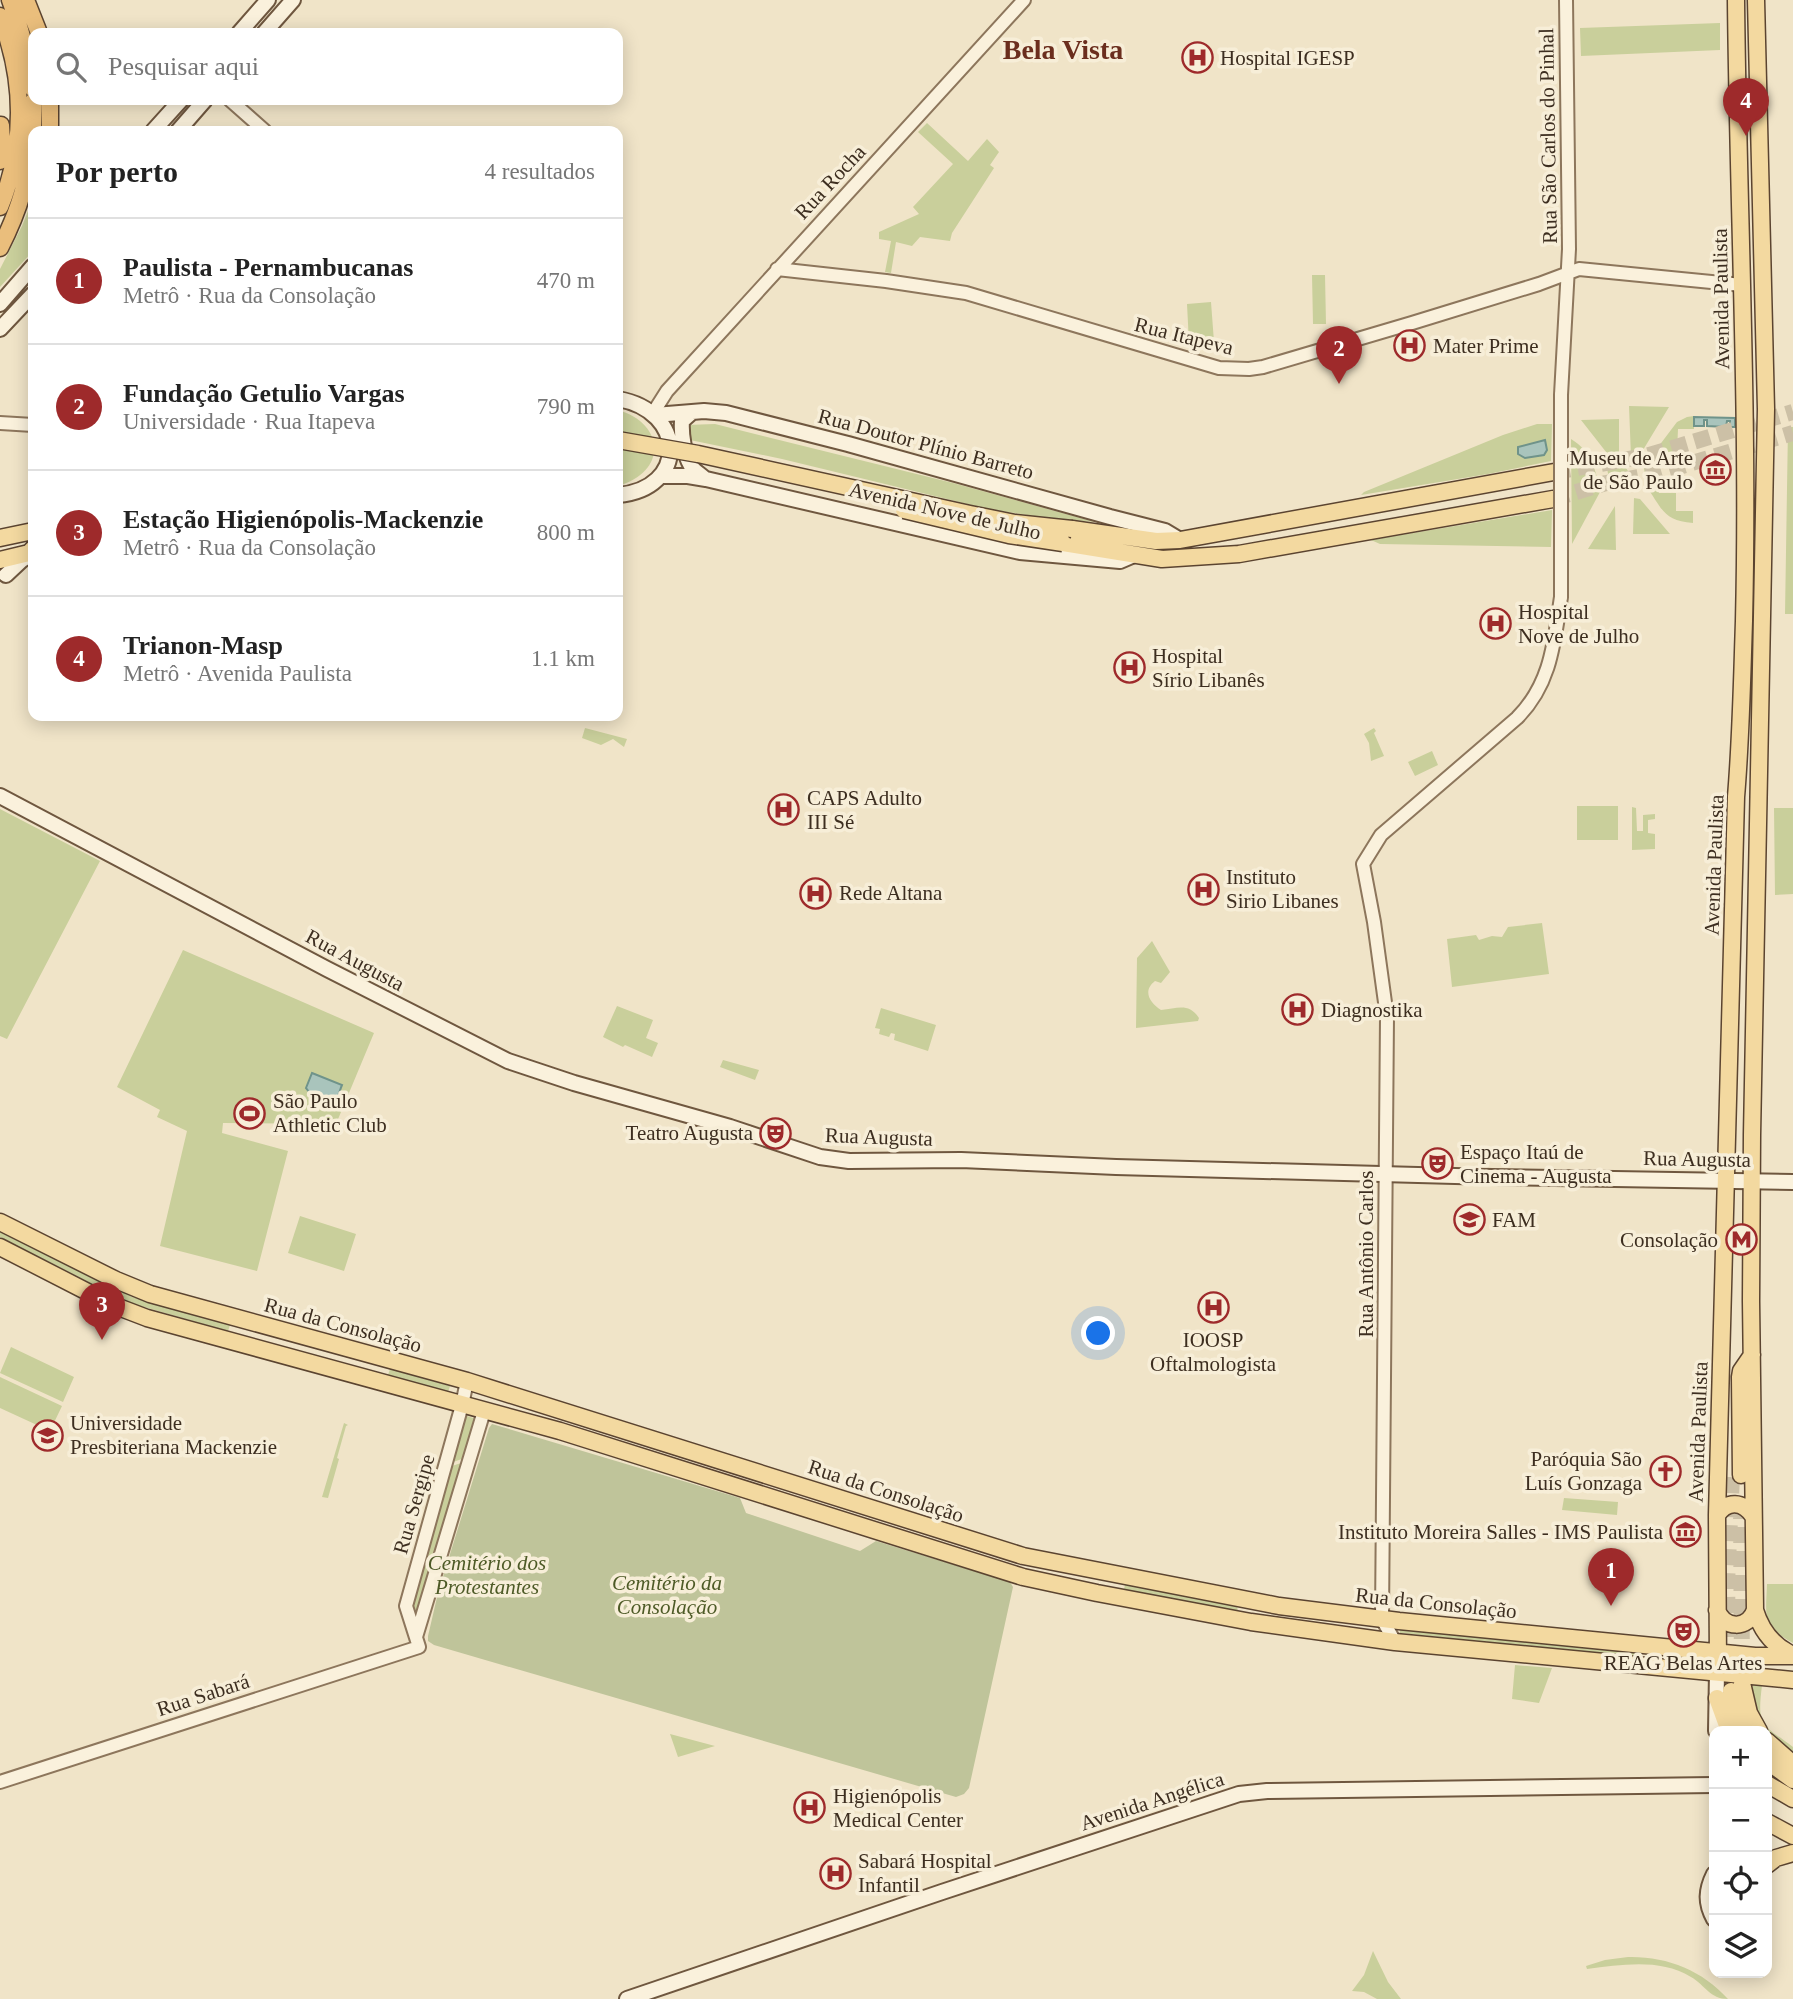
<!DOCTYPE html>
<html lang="pt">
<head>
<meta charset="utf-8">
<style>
  :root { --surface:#fff; --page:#f2f2f2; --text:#222; --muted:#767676; --line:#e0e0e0; --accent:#9e2a2b }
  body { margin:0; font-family:"Times New Roman",serif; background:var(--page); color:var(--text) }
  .controls { position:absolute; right:21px; bottom:21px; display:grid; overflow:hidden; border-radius:14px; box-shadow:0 4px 18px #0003 }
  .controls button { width:63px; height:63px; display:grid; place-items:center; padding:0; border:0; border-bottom:2px solid var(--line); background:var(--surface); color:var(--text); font:35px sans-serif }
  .you { position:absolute; left:1099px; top:1334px; width:24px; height:24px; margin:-18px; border:5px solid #fff; border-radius:50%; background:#1a73e8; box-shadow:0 0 0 10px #1a73e833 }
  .badge { display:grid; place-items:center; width:46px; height:46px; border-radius:50%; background:var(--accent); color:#fff; font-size:23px; font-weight:700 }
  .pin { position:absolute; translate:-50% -58px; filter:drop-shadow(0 2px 4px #0008) }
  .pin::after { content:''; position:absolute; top:37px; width:24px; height:21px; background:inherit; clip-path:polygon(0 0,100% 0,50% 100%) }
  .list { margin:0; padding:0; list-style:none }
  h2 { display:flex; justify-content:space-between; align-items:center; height:91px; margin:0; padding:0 28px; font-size:30px }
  h2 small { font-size:23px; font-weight:400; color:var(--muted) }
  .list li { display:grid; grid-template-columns:46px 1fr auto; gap:21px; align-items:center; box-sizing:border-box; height:126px; padding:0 28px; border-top:2px solid var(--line) }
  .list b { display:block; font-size:26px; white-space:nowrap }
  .list p { margin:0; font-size:23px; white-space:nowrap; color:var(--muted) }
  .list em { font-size:23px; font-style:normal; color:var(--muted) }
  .icon { flex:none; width:38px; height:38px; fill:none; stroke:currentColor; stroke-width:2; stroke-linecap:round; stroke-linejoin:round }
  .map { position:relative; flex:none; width:1793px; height:1999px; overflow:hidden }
  .search { position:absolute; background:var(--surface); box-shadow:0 4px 18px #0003; left:28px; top:28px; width:595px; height:77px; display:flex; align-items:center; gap:18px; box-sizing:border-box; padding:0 24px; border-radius:14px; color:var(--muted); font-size:26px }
  .panel { position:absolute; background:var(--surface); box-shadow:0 4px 18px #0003; left:28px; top:126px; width:595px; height:595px; border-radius:14px }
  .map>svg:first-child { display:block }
</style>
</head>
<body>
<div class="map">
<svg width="1793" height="1999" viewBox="0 0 1793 1999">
  <rect width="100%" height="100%" fill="#f0e4c8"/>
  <!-- green -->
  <path fill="#c9cf9b" d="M1720,23V50L1581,56L1580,28Z
    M927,123L968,161L987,139L999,152L990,165L994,168L952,233L950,241L920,237L912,246L896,242L891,273L885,272L891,241L879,239V232L919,214L913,207L953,164L918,132Z
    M30,206L33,208V251L0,287V269L22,226Z
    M1312,275H1325L1326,324H1313Z
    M1211,302L1214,342L1189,343L1187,304Z
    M1629,406L1669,407L1640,455L1631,457Z
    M618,410C666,424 667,472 618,486Z
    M1694,416V429H1678L1677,452H1659V493H1676V511H1693V523C1663,521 1662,508 1646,486L1644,468L1646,463L1677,422L1687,417Z
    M1619,419V458L1610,457L1581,420Z
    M715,424L953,483L1095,522L1047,518L988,509L782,459L690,440L686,425Z
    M1537,424H1552L1551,461L1488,474L1361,495L1364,492L1503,435Z
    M1788,427H1793V614H1785Z
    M1571,439C1592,452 1596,470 1600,492L1572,544Z
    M1606,464L1626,468L1628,471V477L1623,481L1608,487L1609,478Z
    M1634,498L1640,499L1670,534H1633Z
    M1615,506L1616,550L1588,549Z
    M1552,510L1551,547L1380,544L1371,540Z
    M585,728L627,739L624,747L613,739L601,745L582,738Z
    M1374,728L1376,731L1374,733L1384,756L1371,761L1369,743L1364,734Z
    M1432,751L1438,765L1415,776L1408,762Z
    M1577,806H1618V840H1577Z
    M1632,807L1636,808L1637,831H1643V815L1655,814V819L1648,820V833L1655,834V849L1632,850Z
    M1774,808H1793V894L1775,895Z
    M0,809L100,861L7,1039L0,1036Z
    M1542,923L1549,974L1452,987L1447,939L1476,935L1479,940L1492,936L1502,937L1508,927Z
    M1152,941L1170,972L1161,983L1155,981C1142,991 1150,1003 1161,1010C1177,1009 1188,1002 1199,1018L1198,1021L1136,1028L1137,958Z
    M183,950L374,1033L336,1124L223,1123L222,1133L288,1151L257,1271L160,1246L187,1131L157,1117L160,1110L117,1087Z
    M617,1006L653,1020L646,1038L658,1043L652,1057L625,1045L623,1047L603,1037Z
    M881,1008L936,1025L928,1051L894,1040L895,1034L891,1033L889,1037L879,1034L880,1029L875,1028Z
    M723,1060L759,1070L755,1080L720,1067Z
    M300,1216L356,1234L344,1271L288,1253Z
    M0,1230L132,1297L230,1325L228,1331L130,1303L0,1237Z
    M11,1347L74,1377L63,1402L0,1373Z
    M390,1369L450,1386L448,1392L388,1375Z
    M0,1377L62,1406L50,1431L0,1408Z
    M464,1415L479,1420L468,1457L450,1463Z
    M344,1423L348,1425L346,1426L337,1458L339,1459L328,1498L322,1497Z
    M467,1461L419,1616L410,1602L449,1467Z
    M1564,1498L1618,1502L1617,1515L1562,1510Z
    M1125,1584L1237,1606L1238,1612L1124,1590Z
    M1767,1584H1793V1643C1761,1626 1766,1617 1767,1584Z
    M1400,1629L1639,1652V1657L1400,1633Z
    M1515,1665L1552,1668L1539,1703L1512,1699Z
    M1727,1682L1762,1685C1757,1727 1761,1723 1793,1747V1759C1772,1738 1759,1727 1753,1697L1725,1689Z
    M670,1734L715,1746L678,1757Z
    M1373,1951L1388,1982L1401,1999H1377L1364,1992L1352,1991L1364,1975Z
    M1628,1957C1666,1956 1702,1970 1728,1999C1710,1999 1705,1985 1691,1977C1659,1958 1622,1965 1587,1969L1586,1966L1605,1960Z"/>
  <!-- cemetery -->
  <path fill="#bfc49a" d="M492,1424L740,1498L746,1513L860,1551L876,1541L1010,1582L1013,1587L969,1788L964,1794L956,1797L434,1645L428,1641V1636L438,1593L489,1428Z"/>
  <!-- water -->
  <path fill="#a9c4bc" stroke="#6f938a" stroke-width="2" d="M1694,417L1735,418V427H1730V421H1727L1726,427L1707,426V420H1704V426H1694Z
    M1545,440L1547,450L1544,455L1525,458L1518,454V447Z
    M312,1073L342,1085C338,1094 337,1107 326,1109L318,1103L306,1088Z"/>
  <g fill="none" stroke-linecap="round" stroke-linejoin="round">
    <!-- primary-tunnel -->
    <path stroke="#ccc0a6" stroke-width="16" stroke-dasharray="16 8" stroke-linecap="butt" d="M1554,472L1646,456L1793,412
      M1553,499L1606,483L1655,474L1793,433
      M1741,1503L1742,1683
      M1729,1685L1727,1584L1732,1476"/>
    <defs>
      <path id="tertiary" d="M230,100L265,131
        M777,269L886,281L966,293L1219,368L1249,369L1263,367L1412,323L1539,284L1579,269L1742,285
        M1561,395L1569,249L1566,0
        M653,413L667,391L1024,0
        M0,423L33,425
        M416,1637L484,1411
        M1395,1642L1382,1619L1387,1017L1374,922L1363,864L1381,835L1517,718C1551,684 1554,643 1561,597
        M0,1782L419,1647L406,1606L462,1405L467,1381"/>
      <path id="secondary" d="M239,33L268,0
        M264,33L293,0
        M153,131L181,100
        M178,131L205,100
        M0,304L33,266
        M0,329L33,294
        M618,399C687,411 688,489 618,495
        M691,413L682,421C681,434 684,454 691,466C694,471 700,474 704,478
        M655,415L704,411L726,413L848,444L1110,517L1165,531L1180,540
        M660,476H688L706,479L1020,552L1120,561L1134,555
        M6,575L22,560L32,554
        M0,796L327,969L508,1061L574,1083L730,1127L820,1157L849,1161L961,1160L1116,1167L1492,1177L1793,1182
        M1716,1731L1717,1672
        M1714,1874C1706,1890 1705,1903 1714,1919
        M627,1999L942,1892L1239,1794L1267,1791L1714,1785"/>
      <path id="primary" d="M1756,0L1766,409L1752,1135L1751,1301L1755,1610C1761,1630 1773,1646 1793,1655
        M1072,529L1156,541L1180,540L1554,472
        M0,538L33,531
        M1063,543L1162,559L1239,554L1553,499
        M0,560L29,553L33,549
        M0,1222L116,1280L150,1294L467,1381L1023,1556L1279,1606L1399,1621L1755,1656H1793
        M0,1247L113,1305L147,1318L560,1431L1023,1577L1097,1593L1251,1622L1395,1642L1793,1680
        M1741,1475L1740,1377L1741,1371L1752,1355
        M1717,1515C1727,1500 1743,1501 1753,1516
        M1717,1610C1724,1629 1748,1630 1755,1610
        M1718,1662L1717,1515L1736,797C1741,738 1742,680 1744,621C1749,414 1738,207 1736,0
        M1742,1683L1749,1713L1759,1731
        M1731,1691L1745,1731
        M1717,1698L1729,1731
        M1767,1741L1793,1764
        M1767,1761L1793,1780
        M1767,1784L1793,1799
        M1767,1822L1793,1836
        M1767,1865L1776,1858L1793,1853"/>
      <path id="trunk" d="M10,0C21,29 29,58 33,89
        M26,0L39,33
        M0,16C25,80 26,143 0,207
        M33,131L34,100
        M50,131V100
        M0,161L2,143L1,125
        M0,248C20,209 29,177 33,133"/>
    </defs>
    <!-- tertiary casing -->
    <use href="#tertiary" stroke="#8d765c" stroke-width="16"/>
    <!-- secondary casing -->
    <use href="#secondary" stroke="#6f573f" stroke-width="18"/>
    <!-- primary casing -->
    <use href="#primary" stroke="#5b4430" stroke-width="19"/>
    <!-- trunk casing -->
    <use href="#trunk" stroke="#5b4430" stroke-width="19"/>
    <!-- tertiary -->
    <use href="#tertiary" stroke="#faf1dc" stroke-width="12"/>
    <!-- secondary -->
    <use href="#secondary" stroke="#faf1dc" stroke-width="14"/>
    <!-- primary -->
    <use href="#primary" stroke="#f3d9a0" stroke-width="16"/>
    <!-- trunk -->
    <use href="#trunk" stroke="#eabe7c" stroke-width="16"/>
    <defs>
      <path id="tertiary-bridge" d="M1561,597V395"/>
      <path id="primary-bridge" d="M618,440L698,454L970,514L1015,523L1072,529
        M904,510L1009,535L1063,543"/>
    </defs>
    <!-- tertiary-bridge casing -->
    <use href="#tertiary-bridge" stroke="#8d765c" stroke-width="16" stroke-linecap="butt"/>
    <!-- primary-bridge casing -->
    <use href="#primary-bridge" stroke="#5b4430" stroke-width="19" stroke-linecap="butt"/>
    <!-- tertiary-bridge -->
    <use href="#tertiary-bridge" stroke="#faf1dc" stroke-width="12"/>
    <!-- primary-bridge -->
    <use href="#primary-bridge" stroke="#f3d9a0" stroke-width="16"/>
  </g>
  <!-- icons -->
  <defs>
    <symbol id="hospital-ring" viewBox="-11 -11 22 22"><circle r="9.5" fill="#f7eed8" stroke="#9e2a2b" stroke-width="1.5"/><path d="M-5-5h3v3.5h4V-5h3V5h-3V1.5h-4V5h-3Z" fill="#9e2a2b"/></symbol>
    <symbol id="museum-ring" viewBox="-11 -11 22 22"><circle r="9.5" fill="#f7eed8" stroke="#9e2a2b" stroke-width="1.5"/><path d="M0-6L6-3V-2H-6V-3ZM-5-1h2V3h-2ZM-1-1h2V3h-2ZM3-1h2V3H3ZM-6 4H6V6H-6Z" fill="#9e2a2b"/></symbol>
    <symbol id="stadium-ring" viewBox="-11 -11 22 22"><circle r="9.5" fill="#f7eed8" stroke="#9e2a2b" stroke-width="1.5"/><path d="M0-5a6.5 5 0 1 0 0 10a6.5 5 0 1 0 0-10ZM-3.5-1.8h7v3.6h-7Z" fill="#9e2a2b"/></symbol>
    <symbol id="theatre-ring" viewBox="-11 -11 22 22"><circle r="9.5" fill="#f7eed8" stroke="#9e2a2b" stroke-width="1.5"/><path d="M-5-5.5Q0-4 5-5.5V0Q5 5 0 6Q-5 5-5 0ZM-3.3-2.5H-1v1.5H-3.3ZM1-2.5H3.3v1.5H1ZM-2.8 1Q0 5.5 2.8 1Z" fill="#9e2a2b"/></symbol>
    <symbol id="university-ring" viewBox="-11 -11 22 22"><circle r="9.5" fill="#f7eed8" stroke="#9e2a2b" stroke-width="1.5"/><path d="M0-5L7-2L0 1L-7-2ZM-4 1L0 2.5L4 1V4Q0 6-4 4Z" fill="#9e2a2b"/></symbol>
    <symbol id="metro-ring" viewBox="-11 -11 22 22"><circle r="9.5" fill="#f7eed8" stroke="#9e2a2b" stroke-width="1.5"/><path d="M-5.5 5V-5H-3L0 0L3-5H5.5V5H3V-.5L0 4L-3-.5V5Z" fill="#9e2a2b"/></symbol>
    <symbol id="church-ring" viewBox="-11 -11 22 22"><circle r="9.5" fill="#f7eed8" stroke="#9e2a2b" stroke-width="1.5"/><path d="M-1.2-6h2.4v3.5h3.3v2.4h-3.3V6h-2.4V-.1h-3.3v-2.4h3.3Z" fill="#9e2a2b"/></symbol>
  </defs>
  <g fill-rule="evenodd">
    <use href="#hospital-ring" x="1180" y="40" width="35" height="35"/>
    <use href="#hospital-ring" x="1392" y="328" width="35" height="35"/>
    <use href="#museum-ring" x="1698" y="452" width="35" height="35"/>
    <use href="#hospital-ring" x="1478" y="606" width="35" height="35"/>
    <use href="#hospital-ring" x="1112" y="650" width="35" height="35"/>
    <use href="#hospital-ring" x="766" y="792" width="35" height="35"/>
    <use href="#hospital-ring" x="1186" y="872" width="35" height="35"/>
    <use href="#hospital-ring" x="798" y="876" width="35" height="35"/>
    <use href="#hospital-ring" x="1280" y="992" width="35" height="35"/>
    <use href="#stadium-ring" x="232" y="1096" width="35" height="35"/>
    <use href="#theatre-ring" x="758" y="1116" width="35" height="35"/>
    <use href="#theatre-ring" x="1420" y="1146" width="35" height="35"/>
    <use href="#university-ring" x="1452" y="1202" width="35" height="35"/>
    <use href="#metro-ring" x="1724" y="1222" width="35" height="35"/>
    <use href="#hospital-ring" x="1196" y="1290" width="35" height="35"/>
    <use href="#university-ring" x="30" y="1418" width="35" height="35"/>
    <use href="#church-ring" x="1648" y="1454" width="35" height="35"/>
    <use href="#museum-ring" x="1668" y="1514" width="35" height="35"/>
    <use href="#theatre-ring" x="1666" y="1614" width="35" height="35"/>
    <use href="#hospital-ring" x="792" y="1790" width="35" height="35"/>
    <use href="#hospital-ring" x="818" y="1856" width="35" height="35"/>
  </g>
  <g text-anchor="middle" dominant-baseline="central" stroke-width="7" stroke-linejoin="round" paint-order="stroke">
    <!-- poi labels -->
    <g font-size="21" fill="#3d2e20" stroke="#f7eed8" text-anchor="start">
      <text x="1220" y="58">Hospital IGESP</text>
      <text x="1433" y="346">Mater Prime</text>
      <text x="1693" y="458" text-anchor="end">Museu de Arte<tspan x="1693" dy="24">de São Paulo</tspan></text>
      <text x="1518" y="612">Hospital<tspan x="1518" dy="24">Nove de Julho</tspan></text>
      <text x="1152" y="656">Hospital<tspan x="1152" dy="24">Sírio Libanês</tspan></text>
      <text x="807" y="798">CAPS Adulto<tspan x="807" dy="24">III Sé</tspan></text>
      <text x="1226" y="877">Instituto<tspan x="1226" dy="24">Sirio Libanes</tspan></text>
      <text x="839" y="893">Rede Altana</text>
      <text x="1321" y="1010">Diagnostika</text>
      <text x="273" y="1101">São Paulo<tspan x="273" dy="24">Athletic Club</tspan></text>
      <text x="753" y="1133" text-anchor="end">Teatro Augusta</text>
      <text x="1460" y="1152">Espaço Itaú de<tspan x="1460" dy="24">Cinema - Augusta</tspan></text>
      <text x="1492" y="1220">FAM</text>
      <text x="1718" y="1240" text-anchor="end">Consolação</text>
      <text x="1213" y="1340" text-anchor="middle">IOOSP<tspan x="1213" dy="24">Oftalmologista</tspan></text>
      <text x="70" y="1423">Universidade<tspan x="70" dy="24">Presbiteriana Mackenzie</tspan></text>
      <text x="1642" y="1459" text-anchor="end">Paróquia São<tspan x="1642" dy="24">Luís Gonzaga</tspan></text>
      <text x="1663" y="1532" text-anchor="end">Instituto Moreira Salles - IMS Paulista</text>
      <text x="1683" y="1663" text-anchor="middle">REAG Belas Artes</text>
      <text x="833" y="1796">Higienópolis<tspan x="833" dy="24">Medical Center</tspan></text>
      <text x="858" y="1861">Sabará Hospital<tspan x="858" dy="24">Infantil</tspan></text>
    </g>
    <!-- street labels -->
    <g font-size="21" fill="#3d2e20" stroke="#f7eed8">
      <text transform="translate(1548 136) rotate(-91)">Rua São Carlos do Pinhal</text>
      <text transform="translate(830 182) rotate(-47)">Rua Rocha</text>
      <text transform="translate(1721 299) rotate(-91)">Avenida Paulista</text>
      <text transform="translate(1184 336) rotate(14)">Rua Itapeva</text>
      <text transform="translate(926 444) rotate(15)">Rua Doutor Plínio Barreto</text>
      <text transform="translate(945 511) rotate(13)">Avenida Nove de Julho</text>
      <text transform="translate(1714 865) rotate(-88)">Avenida Paulista</text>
      <text transform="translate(355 960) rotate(28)">Rua Augusta</text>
      <text transform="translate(879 1137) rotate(2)">Rua Augusta</text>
      <text transform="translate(1697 1159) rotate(1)">Rua Augusta</text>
      <text transform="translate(1366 1254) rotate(-90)">Rua Antônio Carlos</text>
      <text transform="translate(343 1325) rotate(15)">Rua da Consolação</text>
      <text transform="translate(1698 1432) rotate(-88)">Avenida Paulista</text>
      <text transform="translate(886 1491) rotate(18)">Rua da Consolação</text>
      <text transform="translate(414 1504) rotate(-74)">Rua Sergipe</text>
      <text transform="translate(1436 1603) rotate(6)">Rua da Consolação</text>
      <text transform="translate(203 1695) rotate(-18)">Rua Sabará</text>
      <text transform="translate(1152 1801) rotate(-18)">Avenida Angélica</text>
    </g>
    <!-- park labels -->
    <g font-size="21" font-style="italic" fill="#4d5a26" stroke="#f7eed8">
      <text x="487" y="1563">Cemitério dos<tspan x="487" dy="24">Protestantes</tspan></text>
      <text x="667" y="1583">Cemitério da<tspan x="667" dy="24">Consolação</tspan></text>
    </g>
    <!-- district labels -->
    <g font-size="28" font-weight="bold" fill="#6b2e1e" stroke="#f7eed8">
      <text x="1063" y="49">Bela Vista</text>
    </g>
  </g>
</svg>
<div class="controls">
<button>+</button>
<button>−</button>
<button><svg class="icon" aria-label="locate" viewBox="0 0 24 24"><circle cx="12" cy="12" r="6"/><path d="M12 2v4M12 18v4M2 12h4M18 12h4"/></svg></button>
<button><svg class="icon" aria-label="layers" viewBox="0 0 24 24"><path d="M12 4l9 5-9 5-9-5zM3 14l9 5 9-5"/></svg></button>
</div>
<div class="you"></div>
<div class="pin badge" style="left:1611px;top:1606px">1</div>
<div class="pin badge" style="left:1339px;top:384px">2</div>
<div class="pin badge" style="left:102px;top:1340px">3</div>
<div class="pin badge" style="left:1746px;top:136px">4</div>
<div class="search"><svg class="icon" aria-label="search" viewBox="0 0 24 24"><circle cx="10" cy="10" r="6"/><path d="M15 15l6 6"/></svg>Pesquisar aqui</div>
<section class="panel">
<h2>Por perto<small>4 resultados</small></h2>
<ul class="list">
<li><span class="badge">1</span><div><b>Paulista - Pernambucanas</b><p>Metrô · Rua da Consolação</p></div><em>470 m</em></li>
<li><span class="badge">2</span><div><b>Fundação Getulio Vargas</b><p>Universidade · Rua Itapeva</p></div><em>790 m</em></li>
<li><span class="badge">3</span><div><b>Estação Higienópolis-Mackenzie</b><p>Metrô · Rua da Consolação</p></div><em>800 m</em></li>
<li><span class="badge">4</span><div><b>Trianon-Masp</b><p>Metrô · Avenida Paulista</p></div><em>1.1 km</em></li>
</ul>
</section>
</div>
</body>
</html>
